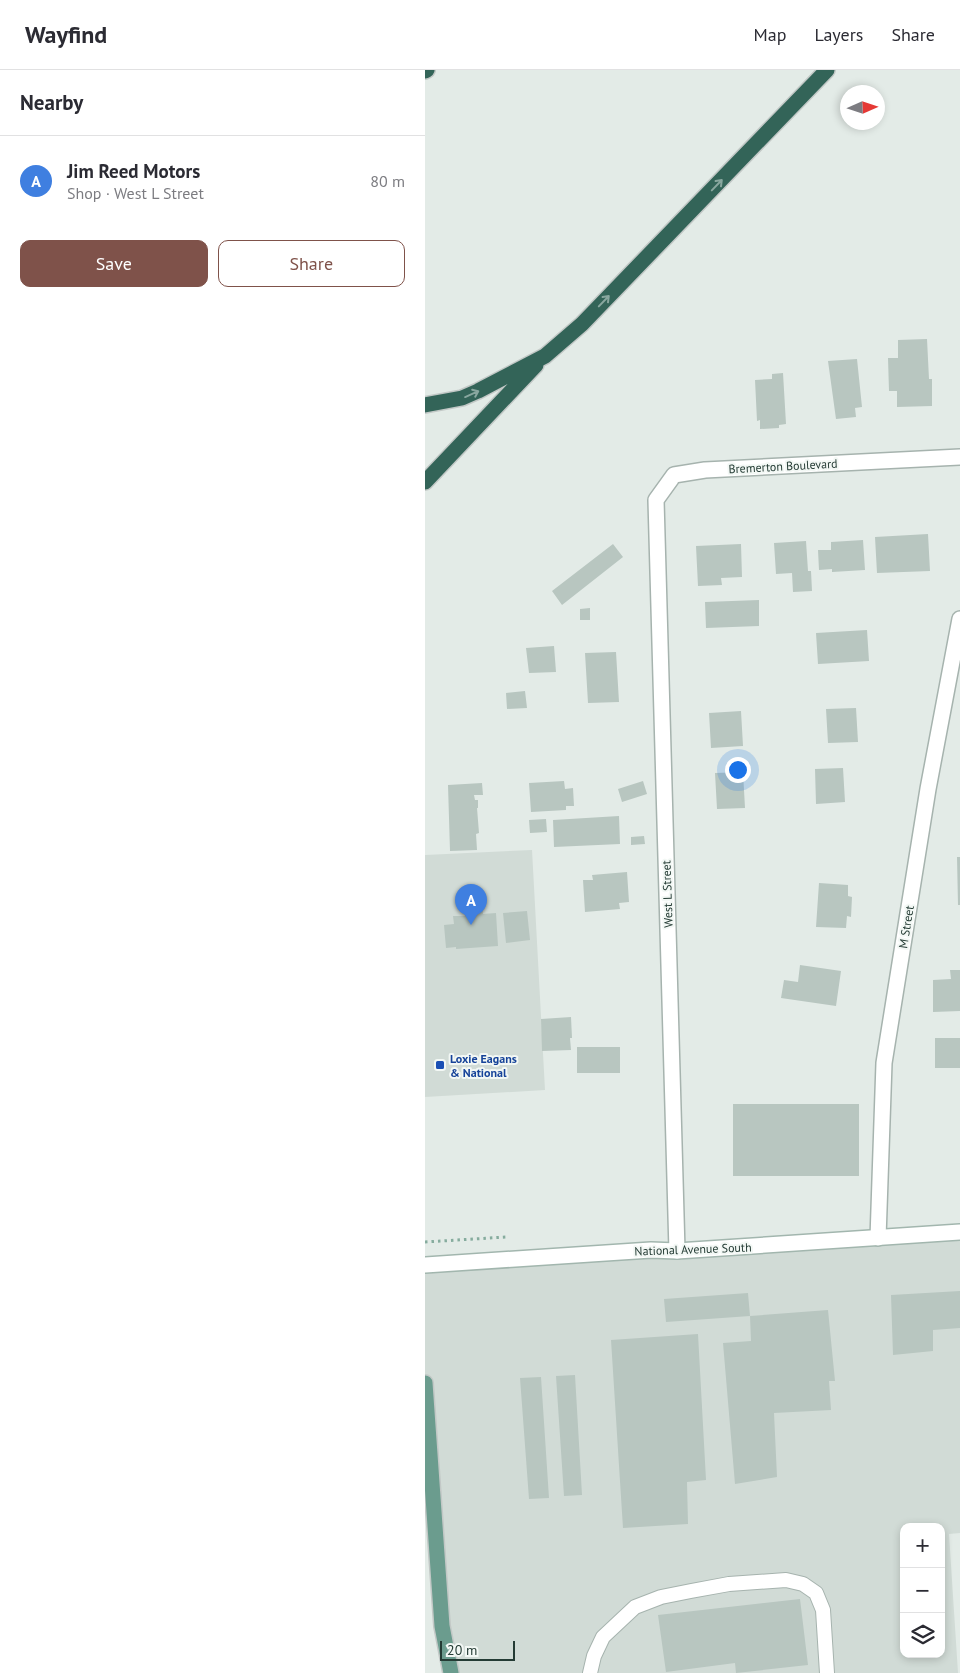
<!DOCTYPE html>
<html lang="en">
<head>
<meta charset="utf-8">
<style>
  :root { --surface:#fff; --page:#f2f2f3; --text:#2b2b33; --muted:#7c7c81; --line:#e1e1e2; --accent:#7f524a }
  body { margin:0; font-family:"PT Sans",sans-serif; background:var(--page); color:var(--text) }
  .controls { position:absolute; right:15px; bottom:15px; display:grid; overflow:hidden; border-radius:10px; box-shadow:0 2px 8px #0003 }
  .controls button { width:45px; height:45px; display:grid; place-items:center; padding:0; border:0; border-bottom:1px solid var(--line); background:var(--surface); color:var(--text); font:25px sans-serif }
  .compass { position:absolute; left:415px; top:15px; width:45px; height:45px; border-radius:50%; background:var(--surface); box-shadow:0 2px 8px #0003; rotate:87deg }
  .scale { position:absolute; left:15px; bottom:12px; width:75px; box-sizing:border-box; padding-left:5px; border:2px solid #243b34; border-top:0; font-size:14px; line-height:18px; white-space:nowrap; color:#243b34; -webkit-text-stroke:4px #f3f8f5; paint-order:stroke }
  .you { position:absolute; left:312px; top:699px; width:18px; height:18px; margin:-12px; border:4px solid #fff; border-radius:50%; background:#1a73e8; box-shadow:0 0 0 8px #1a73e833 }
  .badge { display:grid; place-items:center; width:32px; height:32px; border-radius:50%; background:var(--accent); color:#fff; font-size:16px; font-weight:700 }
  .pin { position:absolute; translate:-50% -41px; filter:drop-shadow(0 1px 2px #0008) }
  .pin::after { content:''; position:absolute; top:26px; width:18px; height:15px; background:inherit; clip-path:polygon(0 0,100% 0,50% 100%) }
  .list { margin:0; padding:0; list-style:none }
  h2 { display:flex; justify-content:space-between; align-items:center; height:65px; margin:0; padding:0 20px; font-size:21px }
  h2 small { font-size:16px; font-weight:400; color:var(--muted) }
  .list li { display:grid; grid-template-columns:32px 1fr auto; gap:15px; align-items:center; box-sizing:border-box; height:90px; padding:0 20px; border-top:1px solid var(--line) }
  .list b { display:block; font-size:19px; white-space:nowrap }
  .list p { margin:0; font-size:16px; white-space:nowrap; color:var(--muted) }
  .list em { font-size:16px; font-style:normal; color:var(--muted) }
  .actions { display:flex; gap:10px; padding:15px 20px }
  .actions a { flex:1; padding:11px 0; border:1px solid var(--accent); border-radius:10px; text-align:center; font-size:18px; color:var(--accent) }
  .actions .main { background:var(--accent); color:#fff }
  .icon { flex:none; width:28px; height:28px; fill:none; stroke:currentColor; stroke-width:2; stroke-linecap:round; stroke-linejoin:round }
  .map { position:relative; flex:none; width:535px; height:1603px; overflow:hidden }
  header { display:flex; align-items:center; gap:30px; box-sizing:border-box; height:70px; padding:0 25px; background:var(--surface); border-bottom:1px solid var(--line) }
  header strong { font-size:24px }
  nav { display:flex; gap:28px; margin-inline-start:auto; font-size:18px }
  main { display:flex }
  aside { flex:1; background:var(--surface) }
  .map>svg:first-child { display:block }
</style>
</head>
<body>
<header>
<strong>Wayfind</strong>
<nav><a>Map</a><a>Layers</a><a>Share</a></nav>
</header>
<main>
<aside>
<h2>Nearby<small></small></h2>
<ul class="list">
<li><span class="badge" style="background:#3f7fe0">A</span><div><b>Jim Reed Motors</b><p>Shop · West L Street</p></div><em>80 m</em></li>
</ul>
<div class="actions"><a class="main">Save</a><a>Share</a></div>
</aside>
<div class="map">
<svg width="535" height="1603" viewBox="0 0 535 1603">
  <rect width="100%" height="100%" fill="#e3ebe7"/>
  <!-- built -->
  <path fill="#d1dbd6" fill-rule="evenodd" d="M107,780L120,1020L0,1027V785Z
    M535,1162V1463L524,1464L533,1603H27L0,1313V1195ZM479,1457H516V1584H479Z"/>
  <!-- building -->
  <path fill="#b8c6c0" d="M502,269L504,309H507V336L472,337V321H464L463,288H473V270Z
    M432,289L437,337L430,338L431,347L411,349L403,291Z
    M358,303L361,354L354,355V358L335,359V350L332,351L330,310L347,309V304Z
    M503,464L505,501L452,503L450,467Z
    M438,470L440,500L407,502V499L394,500L393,480H406V472Z
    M381,471L383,501H386L387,521L368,522L367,503L351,504L349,473Z
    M188,474L198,487L137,535L127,521Z
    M316,474L317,507L296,508L297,515L273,516L271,476Z
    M334,530V556L281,558L280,532Z
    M165,538V550H155V539Z
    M442,560L444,591L393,594L391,563Z
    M129,576L131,602L104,603L101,578Z
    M191,582L194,632L163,633L160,583Z
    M100,621L102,638L82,639L81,623Z
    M431,638L433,672L403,673L401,639Z
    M316,641L318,676L286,678L284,643Z
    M418,698L420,732L391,734L390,699Z
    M318,702L320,738L292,739L290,703Z
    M139,711L140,719L148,718L149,736H141V740L106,742L104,713Z
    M218,711L222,724L197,732L193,719Z
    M57,713L58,725H49L50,730H53V738H52L54,763L51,764L52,780L25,781L23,715Z
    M194,746L195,774L129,777L128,750Z
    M121,749L122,762L105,763L104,750Z
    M219,766L220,774L206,775V767Z
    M532,787H535V835H533Z
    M202,802L204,832L194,833L195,839L160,842L158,810H168L167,805Z
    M394,813L423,815V826L427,827L426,847L422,846L421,858L391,857Z
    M57,832L58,844L71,843L73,876L31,879V877L21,878L19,855L29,854L28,846H40L39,833Z
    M102,841L105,870L81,873L78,843Z
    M375,895L416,901L411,936L356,928L359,910L373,912Z
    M525,900H535V941L508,942V910L526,909Z
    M146,947L147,968H145L146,980L117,981L116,949Z
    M510,968H535V998H510Z
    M152,977H195V1003H152Z
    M308,1034H434V1106H308Z
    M535,1221V1258L508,1260V1281L468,1285L466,1225Z
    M323,1223L325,1246L241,1252L239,1229Z
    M403,1240L410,1311H404L406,1340L349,1343L352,1407L310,1414L298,1273L326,1271L325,1246Z
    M273,1264L281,1410L262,1412L263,1454L198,1458L186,1270Z
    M150,1305L157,1425L139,1426L131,1306Z
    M116,1307L124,1428L104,1429L95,1308Z
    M375,1529L383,1595L311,1603L310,1593L241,1602L233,1545Z"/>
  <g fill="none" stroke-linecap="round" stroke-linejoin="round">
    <defs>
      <path id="lane" d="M165,1603L169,1586L178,1567L210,1537L236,1527L266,1521L304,1514L361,1510L378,1514L391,1523L398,1540L402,1603"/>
      <path id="street" d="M453,1168L459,993L503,719L535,549
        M252,1181L231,430L249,405L280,400L535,387"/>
      <path id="secondary" d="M0,1195L226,1180L252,1181L535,1162"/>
      <path id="primary" d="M0,1313L17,1556L26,1603"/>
      <path id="highway" d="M0,1L2,0
        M0,335L37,328L53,321L120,286L157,254L402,0
        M0,412L111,295"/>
    </defs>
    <!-- lane casing -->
    <use href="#lane" stroke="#a6b3ae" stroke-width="16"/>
    <!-- street casing -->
    <use href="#street" stroke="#a6b3ae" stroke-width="18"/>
    <!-- secondary casing -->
    <use href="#secondary" stroke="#a2b6ae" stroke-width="18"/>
    <!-- primary casing -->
    <use href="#primary" stroke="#c2c8c6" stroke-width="18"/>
    <!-- highway casing -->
    <use href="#highway" stroke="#c2c8c6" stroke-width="18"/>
    <!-- path -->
    <path stroke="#86ac9e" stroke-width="3" stroke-dasharray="2.5 4" stroke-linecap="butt" d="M0,1172L81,1167"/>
    <!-- lane -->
    <use href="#lane" stroke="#fff" stroke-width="14"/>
    <!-- street -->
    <use href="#street" stroke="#fff" stroke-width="15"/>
    <!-- secondary -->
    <use href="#secondary" stroke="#fff" stroke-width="15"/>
    <!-- primary -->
    <use href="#primary" stroke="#6b9c8e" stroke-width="15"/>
    <!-- highway -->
    <use href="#highway" stroke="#336458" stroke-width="15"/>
  </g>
  <!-- one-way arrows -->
  <defs><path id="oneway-shaft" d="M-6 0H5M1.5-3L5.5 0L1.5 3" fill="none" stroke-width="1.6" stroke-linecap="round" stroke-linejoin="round" transform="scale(1.25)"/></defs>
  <g stroke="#89a79f">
    <use href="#oneway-shaft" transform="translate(292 115) rotate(-46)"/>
    <use href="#oneway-shaft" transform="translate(179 231) rotate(-46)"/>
    <use href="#oneway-shaft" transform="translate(47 324) rotate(-24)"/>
  </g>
  <!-- markers -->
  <rect fill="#1a4fb4" stroke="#f3f8f5" stroke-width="2" x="10" y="990" width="10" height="10" rx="2.5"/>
  <g text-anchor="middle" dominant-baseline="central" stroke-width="4" stroke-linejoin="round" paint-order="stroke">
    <!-- street labels -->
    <g font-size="12" fill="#243b34" stroke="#f3f8f5">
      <text transform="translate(358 396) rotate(-3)">Bremerton Boulevard</text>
      <text transform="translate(242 824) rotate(-92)">West L Street</text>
      <text transform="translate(481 857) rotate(-81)">M Street</text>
      <text transform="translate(268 1179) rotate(-2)">National Avenue South</text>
    </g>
    <!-- transit labels -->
    <g font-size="12" font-weight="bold" fill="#164399" stroke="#f3f8f5" text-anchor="start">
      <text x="25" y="988">Loxie Eagans<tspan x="25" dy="14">&amp; National</tspan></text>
    </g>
  </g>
</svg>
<div class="controls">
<button>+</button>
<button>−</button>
<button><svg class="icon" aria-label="layers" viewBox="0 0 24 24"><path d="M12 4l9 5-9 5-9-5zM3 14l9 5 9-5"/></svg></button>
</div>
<svg class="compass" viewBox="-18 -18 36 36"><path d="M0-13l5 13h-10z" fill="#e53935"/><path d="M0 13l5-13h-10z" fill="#7c7c81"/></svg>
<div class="scale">20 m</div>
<div class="you"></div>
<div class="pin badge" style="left:46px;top:855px;background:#3f7fe0">A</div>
</div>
</main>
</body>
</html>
